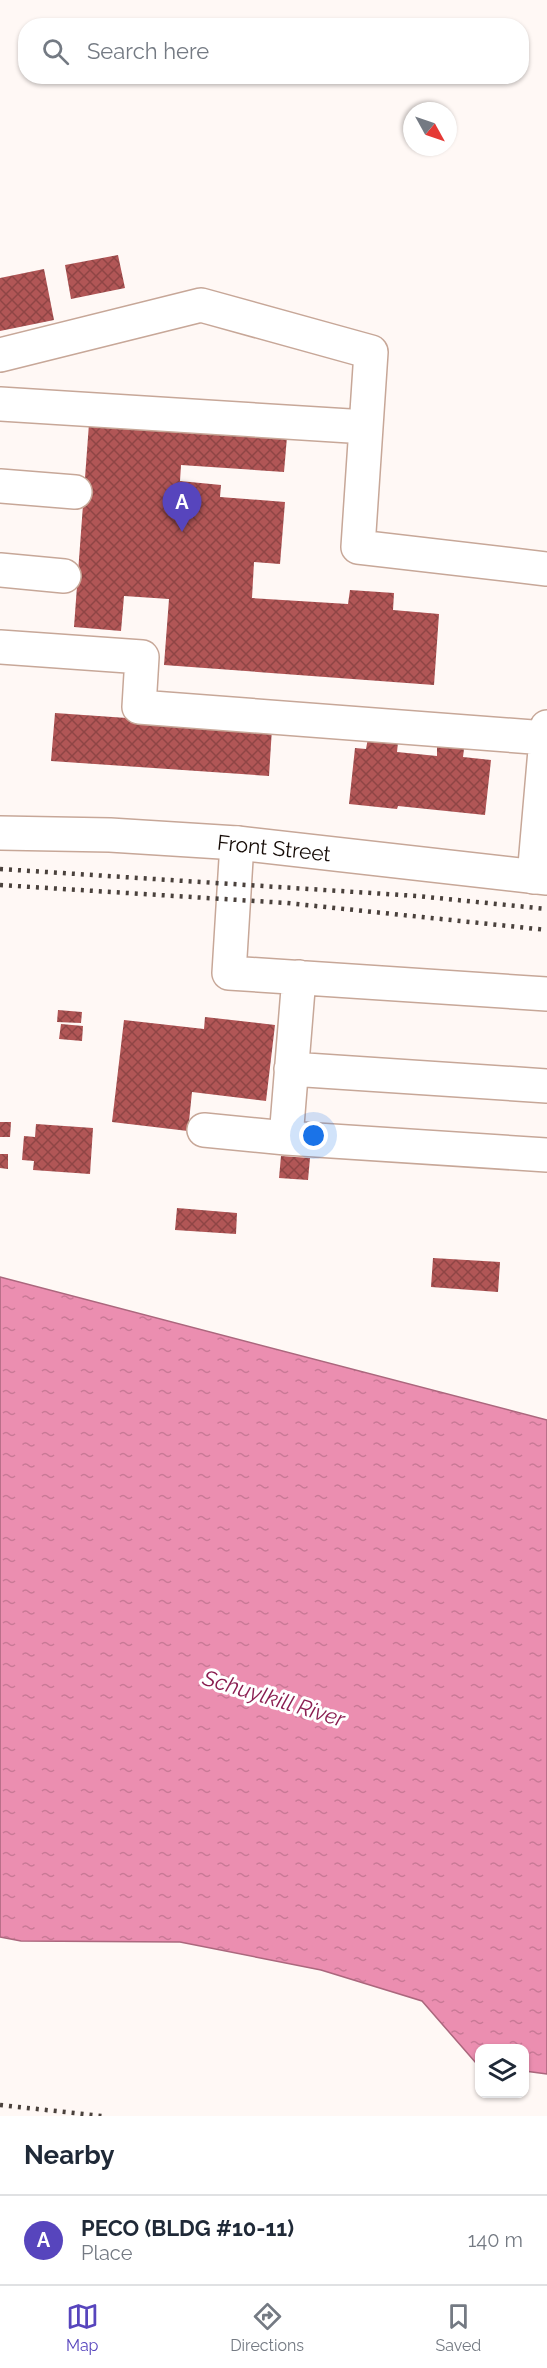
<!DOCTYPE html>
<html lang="en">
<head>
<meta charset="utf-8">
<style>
  :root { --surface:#fff; --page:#f2f2f3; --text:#1f2937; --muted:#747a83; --line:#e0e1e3; --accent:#5745bd }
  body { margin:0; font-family:Raleway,sans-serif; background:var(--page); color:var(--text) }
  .controls { position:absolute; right:18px; bottom:18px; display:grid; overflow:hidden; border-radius:12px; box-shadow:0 2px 4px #0004 }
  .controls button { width:54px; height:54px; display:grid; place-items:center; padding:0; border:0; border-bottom:2px solid var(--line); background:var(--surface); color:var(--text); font:30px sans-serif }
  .compass { position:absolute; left:403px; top:102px; width:54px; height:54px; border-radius:50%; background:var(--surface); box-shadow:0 2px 4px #0004; rotate:130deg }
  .you { position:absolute; left:314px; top:1136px; width:21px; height:21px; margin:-15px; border:4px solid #fff; border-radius:50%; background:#1a73e8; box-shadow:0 0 0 9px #1a73e833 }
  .badge { display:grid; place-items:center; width:39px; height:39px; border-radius:50%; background:var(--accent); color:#fff; font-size:20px; font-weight:700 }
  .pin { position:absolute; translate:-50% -50px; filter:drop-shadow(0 2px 3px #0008) }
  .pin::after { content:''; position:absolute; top:32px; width:21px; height:18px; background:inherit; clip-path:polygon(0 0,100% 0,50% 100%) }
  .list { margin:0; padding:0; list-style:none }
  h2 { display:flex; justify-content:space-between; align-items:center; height:78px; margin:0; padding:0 24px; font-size:26px }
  h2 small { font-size:20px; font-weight:400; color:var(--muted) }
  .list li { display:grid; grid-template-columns:39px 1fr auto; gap:18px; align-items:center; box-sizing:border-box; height:90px; padding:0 24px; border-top:2px solid var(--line) }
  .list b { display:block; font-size:22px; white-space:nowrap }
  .list p { margin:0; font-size:20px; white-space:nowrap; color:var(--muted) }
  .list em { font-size:20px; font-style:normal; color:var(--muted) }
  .icon { flex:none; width:33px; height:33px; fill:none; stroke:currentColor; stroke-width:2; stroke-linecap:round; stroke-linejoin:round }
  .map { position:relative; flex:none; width:547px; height:2116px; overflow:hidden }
  .search { position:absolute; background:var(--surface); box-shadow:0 2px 4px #0004; left:18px; right:18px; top:18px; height:66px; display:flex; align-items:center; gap:15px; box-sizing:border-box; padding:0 21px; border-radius:24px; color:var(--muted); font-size:22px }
  .sheet { height:168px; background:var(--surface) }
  nav { display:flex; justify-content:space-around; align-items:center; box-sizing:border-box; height:84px; border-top:2px solid var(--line); background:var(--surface); font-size:16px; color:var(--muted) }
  nav a { display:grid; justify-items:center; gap:3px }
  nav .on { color:var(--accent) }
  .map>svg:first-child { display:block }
</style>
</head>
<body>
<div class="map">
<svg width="547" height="2116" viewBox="0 0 547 2116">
  <defs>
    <pattern id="water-ripples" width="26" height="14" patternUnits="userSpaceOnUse" patternTransform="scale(1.5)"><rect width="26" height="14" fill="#eb8eb0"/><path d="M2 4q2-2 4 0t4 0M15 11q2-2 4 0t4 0" fill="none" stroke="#c97996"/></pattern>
    <pattern id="building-cross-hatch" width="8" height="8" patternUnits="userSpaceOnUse" patternTransform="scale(1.5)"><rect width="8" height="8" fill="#b15656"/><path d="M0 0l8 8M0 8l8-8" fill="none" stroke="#8f4545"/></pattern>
  </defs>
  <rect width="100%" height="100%" fill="#fff8f5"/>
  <!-- water -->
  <path fill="url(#water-ripples)" stroke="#ab677d" stroke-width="1.5" d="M0,1277L547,1420V2074L525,2071L524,2048H480L479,2063H476L422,2001L321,1970L180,1942L21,1941L0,1937Z"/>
  <!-- building -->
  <path fill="url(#building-cross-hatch)" d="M118,255L125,288L71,299L65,265Z
    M44,269L54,320L0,331V278Z
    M90,410L288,425L284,472L181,465L180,481L221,485L220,497L285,502L280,564L254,562L252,598L348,604L350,590L394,593L393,610L439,614L434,685L164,665L169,599L124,596L121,631L74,627Z
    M55,713L272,728L269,776L51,761Z
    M368,738L398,742L397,752L437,756V746L464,749L463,757L491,760L485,815L398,806L397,809L349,804L355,748L366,749Z
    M58,1010L82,1012L81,1023L57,1022Z
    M205,1017L275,1025L266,1101L192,1092L188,1131L112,1122L124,1020L204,1029Z
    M61,1024L83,1026L82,1041L59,1039Z
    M0,1122H11L10,1137H0Z
    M36,1124L93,1128L90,1174L33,1170L34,1161L22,1160L24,1136L35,1137Z
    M0,1154H8V1169L0,1168Z
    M281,1156L310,1158L308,1180L279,1178Z
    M177,1208L237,1213L236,1234L175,1230Z
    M433,1258L500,1262L498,1292L431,1287Z"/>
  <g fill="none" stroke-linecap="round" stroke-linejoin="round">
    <defs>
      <path id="minor" d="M0,355L201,305L371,352L358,547L547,569
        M0,404L366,427
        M0,486L75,492
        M0,570L64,576
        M0,647L142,657L139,707L546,738
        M237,843L229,973L547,994
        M534,877L547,727
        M291,1069L547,1086
        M204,1130L286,1138L299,977
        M286,1138L547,1155"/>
      <path id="major" d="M0,833L110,835L237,843L547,878"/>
    </defs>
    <!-- minor casing -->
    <use href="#minor" stroke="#c7a798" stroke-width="36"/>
    <!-- major casing -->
    <use href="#major" stroke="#c7a798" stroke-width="36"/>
    <!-- minor -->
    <use href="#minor" stroke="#fff" stroke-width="33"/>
    <!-- major -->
    <use href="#major" stroke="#fff" stroke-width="33"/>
    <!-- rail -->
    <path stroke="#4a413c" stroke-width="4.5" stroke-dasharray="3 6" stroke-linecap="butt" d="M0,869L417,896L547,909
      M0,885L287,903L547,930
      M0,2105L102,2116"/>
  </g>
  <g text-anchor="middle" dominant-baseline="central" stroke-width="6" stroke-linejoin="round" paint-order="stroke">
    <!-- street labels -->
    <g font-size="21" fill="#150b06" stroke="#fff">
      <text transform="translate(274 848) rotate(6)">Front Street</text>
    </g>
    <!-- water labels -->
    <g font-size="22" font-style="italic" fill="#8a1e51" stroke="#fff">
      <text transform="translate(274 1698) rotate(17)">Schuylkill River</text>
    </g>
  </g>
</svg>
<div class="controls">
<button><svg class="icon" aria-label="layers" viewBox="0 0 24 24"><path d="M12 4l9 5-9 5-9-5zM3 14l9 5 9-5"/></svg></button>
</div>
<svg class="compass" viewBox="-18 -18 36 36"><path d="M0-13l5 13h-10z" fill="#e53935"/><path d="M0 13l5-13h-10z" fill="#747a83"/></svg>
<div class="you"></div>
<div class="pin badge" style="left:182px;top:532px">A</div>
<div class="search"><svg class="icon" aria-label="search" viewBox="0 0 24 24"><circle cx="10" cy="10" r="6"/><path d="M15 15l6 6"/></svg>Search here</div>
</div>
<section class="sheet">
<h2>Nearby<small></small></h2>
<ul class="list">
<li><span class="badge">A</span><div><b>PECO (BLDG #10-11)</b><p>Place</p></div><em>140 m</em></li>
</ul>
</section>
<nav>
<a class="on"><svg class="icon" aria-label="map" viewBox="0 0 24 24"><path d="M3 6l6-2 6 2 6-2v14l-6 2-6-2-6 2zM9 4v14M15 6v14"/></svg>Map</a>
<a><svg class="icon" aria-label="directions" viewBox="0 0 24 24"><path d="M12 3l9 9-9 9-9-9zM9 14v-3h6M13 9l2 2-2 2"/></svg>Directions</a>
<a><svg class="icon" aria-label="saved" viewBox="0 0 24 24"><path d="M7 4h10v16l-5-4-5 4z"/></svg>Saved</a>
</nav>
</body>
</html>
